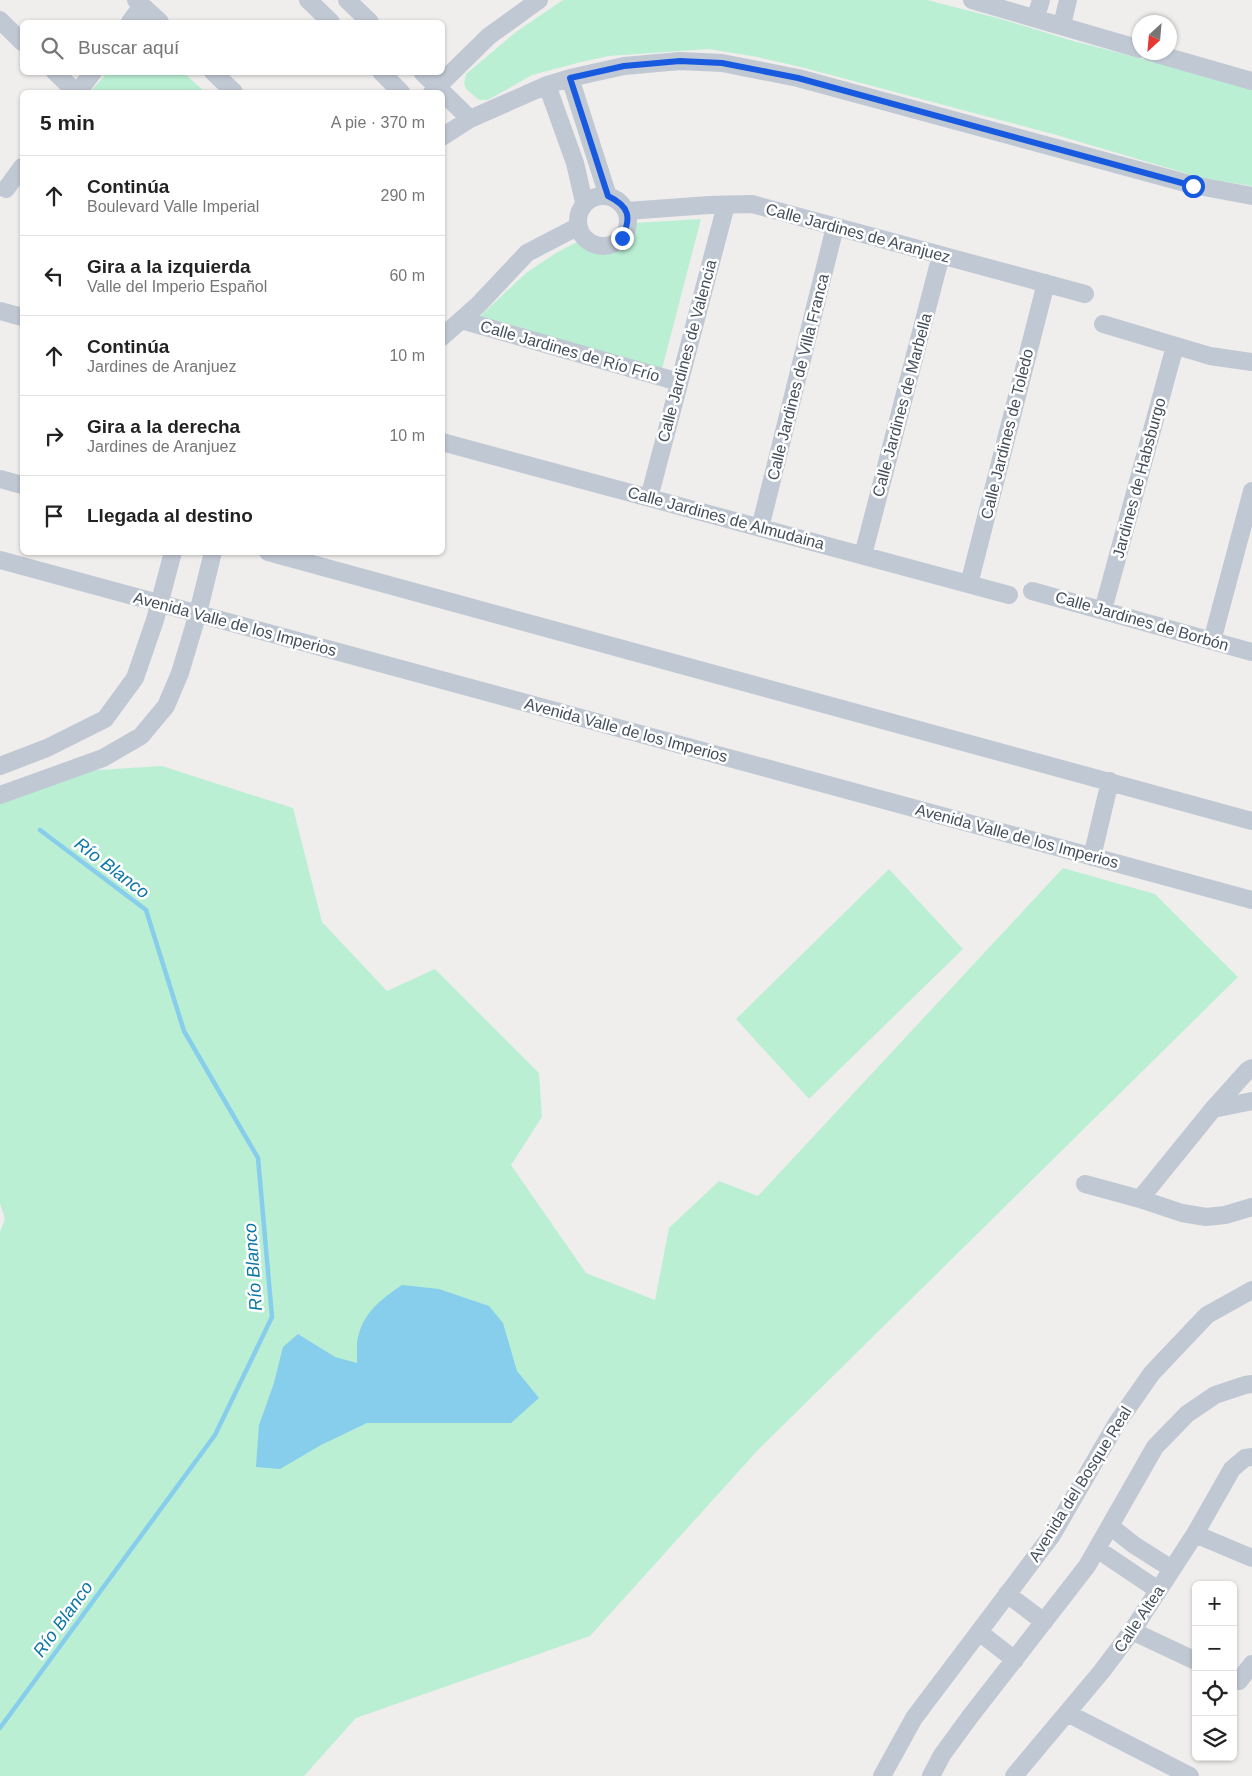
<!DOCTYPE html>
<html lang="es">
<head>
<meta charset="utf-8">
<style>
  :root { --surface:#fff; --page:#f2f2f2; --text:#222; --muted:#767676; --line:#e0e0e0 }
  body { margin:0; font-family:Arial,sans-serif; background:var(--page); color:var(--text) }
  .controls { position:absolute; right:15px; bottom:15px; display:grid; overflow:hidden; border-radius:8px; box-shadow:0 1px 4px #0004 }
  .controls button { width:45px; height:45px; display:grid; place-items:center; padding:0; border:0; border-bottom:1px solid var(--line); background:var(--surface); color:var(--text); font:25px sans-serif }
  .compass { position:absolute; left:1132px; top:15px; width:45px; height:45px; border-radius:50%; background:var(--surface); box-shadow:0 1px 4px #0004; rotate:206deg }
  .stop { position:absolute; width:15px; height:15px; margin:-11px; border:4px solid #175ae0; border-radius:50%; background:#fff }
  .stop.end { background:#175ae0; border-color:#fff; box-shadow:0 1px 5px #0008 }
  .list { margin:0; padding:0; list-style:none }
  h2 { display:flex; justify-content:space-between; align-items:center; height:65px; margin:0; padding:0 20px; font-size:21px }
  h2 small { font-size:16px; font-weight:400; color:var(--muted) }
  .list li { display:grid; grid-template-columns:32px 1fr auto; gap:15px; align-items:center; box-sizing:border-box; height:80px; padding:0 20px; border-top:1px solid var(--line) }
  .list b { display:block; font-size:19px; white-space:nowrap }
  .list p { margin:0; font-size:16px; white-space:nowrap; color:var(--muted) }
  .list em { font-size:16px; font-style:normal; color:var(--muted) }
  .icon { flex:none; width:28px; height:28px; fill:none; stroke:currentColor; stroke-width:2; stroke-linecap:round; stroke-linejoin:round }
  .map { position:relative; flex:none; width:1252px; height:1776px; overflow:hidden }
  .search { position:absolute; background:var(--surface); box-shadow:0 1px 4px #0004; left:20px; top:20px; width:425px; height:55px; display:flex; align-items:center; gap:12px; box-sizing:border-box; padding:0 18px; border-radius:8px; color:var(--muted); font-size:19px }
  .panel { position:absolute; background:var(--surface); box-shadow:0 1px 4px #0004; left:20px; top:90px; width:425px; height:465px; border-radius:8px }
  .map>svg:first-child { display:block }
</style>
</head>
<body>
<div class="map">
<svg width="1252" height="1776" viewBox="0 0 1252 1776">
  <rect width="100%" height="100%" fill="#f0eded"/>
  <!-- green -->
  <path fill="#bbefd4" d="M563,0H927L1001,19L1073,41L1252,87V186L1202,178L1053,134L801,67L757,57L709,49L609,56L581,62L532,75L488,100H479L466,89L464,83L466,74L516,32Z
    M107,73H184L205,92H90Z
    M701,219L662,369L478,318L526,273L556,253L579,241C584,243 588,248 593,250C614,259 628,239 635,223Z
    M162,766L293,808L322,922L387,991L435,969L539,1073L542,1117L511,1165L586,1273L655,1300L669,1228L719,1181L758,1196L1063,868L1155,894L1238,977L757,1451L590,1636L356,1718L304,1776H0V1232L5,1219L0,1203V800L65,772Z
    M889,869L963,949L809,1099L736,1019Z"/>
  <!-- water -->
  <path fill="#87cdec" d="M402,1285L439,1289L489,1306L503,1323L517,1371L539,1398L511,1423H367L321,1445L280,1469L256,1467L259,1425L274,1383L283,1347L298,1334L335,1357L357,1363C357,1356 357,1349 357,1343C361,1314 380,1300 402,1285Z"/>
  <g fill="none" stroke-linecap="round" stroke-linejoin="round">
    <!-- stream -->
    <path stroke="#87cdec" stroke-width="4.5" d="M0,1728L215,1435L272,1317L258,1158L184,1031L146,910L40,830"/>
    <!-- minor -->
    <path stroke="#c0c8d3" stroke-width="18" d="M136,0L160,22
      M308,0L331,22
      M347,0L370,22
      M972,0L1140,49
      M1036,17L1041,0
      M0,20L22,42
      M130,22L142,6
      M1062,25L1068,0
      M1150,52L1252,81
      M55,72L76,92
      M213,72L234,92
      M381,72L401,92
      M422,72L470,119
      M570,78L608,196
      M547,85L575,163L584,202
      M78,92L93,72
      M432,92L489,36L539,0
      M442,137L470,119L547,85L570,78L624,66L680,61L722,63L798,78L1193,185L1252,196
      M6,189L22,167
      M578 221a25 25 0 1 1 50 0a25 25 0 1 1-50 0Z
      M627,211L709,205L752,204L1085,294
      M0,311L22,317
      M461,320L679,382
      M1103,324L1210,356L1252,362
      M442,337L478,305L527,253L577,227
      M442,442L1009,595
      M0,479L22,485
      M649,498L726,205
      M760,528L835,227
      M268,552L1252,821
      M863,555L941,255
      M0,560L1252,900
      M969,584L1046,283
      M1032,591L1252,652
      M1103,610L1175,346
      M1212,641L1252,491
      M0,766L47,748L105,719L135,678L155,620L173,552
      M0,795L103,758L141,736L166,706L180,673L198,613L213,552
      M1092,857L1110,781
      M1213,1109L1252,1101
      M1085,1184L1140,1199L1182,1213L1206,1217L1225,1215L1252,1207
      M1140,1199L1213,1109L1248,1070L1252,1068
      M1110,1526L1134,1545L1172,1569
      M1195,1534L1252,1558
      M1097,1549L1158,1590
      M1007,1594L1044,1622
      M1132,1631L1196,1661
      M979,1632L1015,1660
      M1239,1681L1252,1664
      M1067,1713L1190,1776
      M882,1776L914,1718L1052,1535L1117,1423L1152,1373L1207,1315L1252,1290
      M931,1776L942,1755L969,1718L1087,1566L1155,1447L1187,1414L1215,1395L1245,1385L1252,1384
      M1014,1776L1102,1671L1132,1631L1195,1534L1232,1469L1245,1458L1252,1457"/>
  </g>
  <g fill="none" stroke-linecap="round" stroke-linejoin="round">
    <!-- route -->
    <path stroke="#175ae0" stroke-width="6" d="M622,238C632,217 629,206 608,196L570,78L624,66L680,61L722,63L798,78L1193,186"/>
  </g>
  <g text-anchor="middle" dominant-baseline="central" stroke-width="5" stroke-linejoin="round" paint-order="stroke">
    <!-- street labels -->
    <g font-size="16" fill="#454f5b" stroke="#fff">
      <text transform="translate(858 233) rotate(15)">Calle Jardines de Aranjuez</text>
      <text transform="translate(570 351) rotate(16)">Calle Jardines de Río Frío</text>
      <text transform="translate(687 351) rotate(-75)">Calle Jardines de Valencia</text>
      <text transform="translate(798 377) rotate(-76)">Calle Jardines de Villa Franca</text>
      <text transform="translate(902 405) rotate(-75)">Calle Jardines de Marbella</text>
      <text transform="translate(1007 434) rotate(-76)">Calle Jardines de Toledo</text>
      <text transform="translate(1139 478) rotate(-75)">Jardines de Habsburgo</text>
      <text transform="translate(726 518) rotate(15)">Calle Jardines de Almudaina</text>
      <text transform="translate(1142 621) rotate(16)">Calle Jardines de Borbón</text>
      <text transform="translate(235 624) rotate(15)">Avenida Valle de los Imperios</text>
      <text transform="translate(626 730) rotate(15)">Avenida Valle de los Imperios</text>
      <text transform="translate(1017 836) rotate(15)">Avenida Valle de los Imperios</text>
      <text transform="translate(1080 1484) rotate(-58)">Avenida del Bosque Real</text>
      <text transform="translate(1139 1619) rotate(-56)">Calle Altea</text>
    </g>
    <!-- water labels -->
    <g font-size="18" font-style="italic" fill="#0b77a8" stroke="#fff">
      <text transform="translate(112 868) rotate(37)">Río Blanco</text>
      <text transform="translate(253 1267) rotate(-94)">Río Blanco</text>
      <text transform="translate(63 1619) rotate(-54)">Río Blanco</text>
    </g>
  </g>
</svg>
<div class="controls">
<button>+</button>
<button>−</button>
<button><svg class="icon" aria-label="locate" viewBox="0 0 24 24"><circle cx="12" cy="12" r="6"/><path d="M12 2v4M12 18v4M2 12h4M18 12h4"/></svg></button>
<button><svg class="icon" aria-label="layers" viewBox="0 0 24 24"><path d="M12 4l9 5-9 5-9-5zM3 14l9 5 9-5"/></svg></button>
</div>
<svg class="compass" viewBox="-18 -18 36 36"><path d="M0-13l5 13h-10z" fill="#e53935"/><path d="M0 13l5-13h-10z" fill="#767676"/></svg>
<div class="stop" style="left:1193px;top:186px"></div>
<div class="stop end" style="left:622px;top:238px"></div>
<div class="search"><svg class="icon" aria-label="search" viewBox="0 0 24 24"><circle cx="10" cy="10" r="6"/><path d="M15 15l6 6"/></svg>Buscar aquí</div>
<section class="panel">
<h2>5 min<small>A pie · 370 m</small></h2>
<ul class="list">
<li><svg class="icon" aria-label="ahead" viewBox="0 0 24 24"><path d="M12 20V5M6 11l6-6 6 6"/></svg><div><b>Continúa</b><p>Boulevard Valle Imperial</p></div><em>290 m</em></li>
<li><svg class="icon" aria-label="left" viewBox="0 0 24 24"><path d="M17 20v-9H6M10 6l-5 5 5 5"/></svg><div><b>Gira a la izquierda</b><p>Valle del Imperio Español</p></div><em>60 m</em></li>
<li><svg class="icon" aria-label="ahead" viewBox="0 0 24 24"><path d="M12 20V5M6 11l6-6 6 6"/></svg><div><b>Continúa</b><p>Jardines de Aranjuez</p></div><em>10 m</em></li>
<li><svg class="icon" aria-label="right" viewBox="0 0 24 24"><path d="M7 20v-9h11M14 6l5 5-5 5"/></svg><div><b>Gira a la derecha</b><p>Jardines de Aranjuez</p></div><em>10 m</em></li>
<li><svg class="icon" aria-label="arrive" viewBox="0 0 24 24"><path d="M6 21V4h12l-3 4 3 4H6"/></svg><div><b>Llegada al destino</b></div></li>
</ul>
</section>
</div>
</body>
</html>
